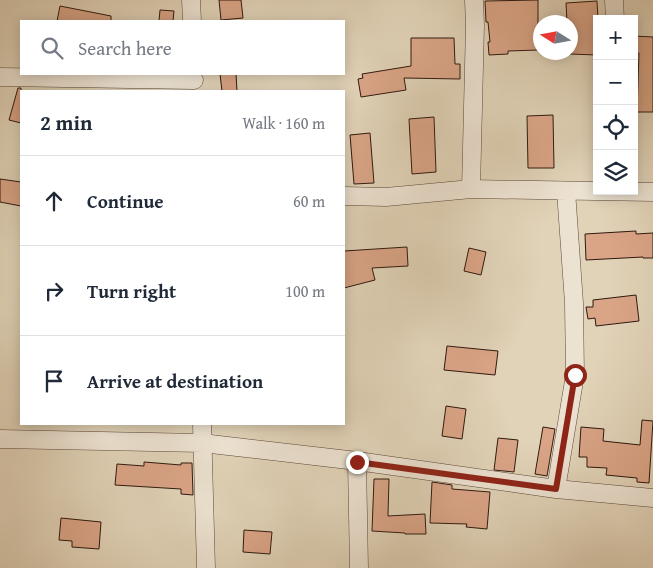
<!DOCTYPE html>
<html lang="en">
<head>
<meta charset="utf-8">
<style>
  :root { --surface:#fff; --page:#f2f2f3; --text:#1f2937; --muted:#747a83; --line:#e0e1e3 }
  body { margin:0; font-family:"Gentium Book Plus",serif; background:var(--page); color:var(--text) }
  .controls { position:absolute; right:15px; top:15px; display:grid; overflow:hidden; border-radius:0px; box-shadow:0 2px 12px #0003 }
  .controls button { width:45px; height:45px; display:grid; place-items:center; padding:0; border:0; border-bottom:1px solid var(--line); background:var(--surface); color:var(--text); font:25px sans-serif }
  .compass { position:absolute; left:533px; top:15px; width:45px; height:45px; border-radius:50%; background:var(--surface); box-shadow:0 2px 12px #0003; rotate:281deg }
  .stop { position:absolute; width:15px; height:15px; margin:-11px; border:4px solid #8f2418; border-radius:50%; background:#fff }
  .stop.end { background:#8f2418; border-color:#fff; box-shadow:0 1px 5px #0008 }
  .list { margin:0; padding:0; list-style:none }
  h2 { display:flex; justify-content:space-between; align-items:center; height:65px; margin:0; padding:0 20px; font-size:21px }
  h2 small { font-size:16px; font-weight:400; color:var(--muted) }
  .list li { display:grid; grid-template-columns:32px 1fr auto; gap:15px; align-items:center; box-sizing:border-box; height:90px; padding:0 20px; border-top:1px solid var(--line) }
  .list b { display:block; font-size:19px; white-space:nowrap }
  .list em { font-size:16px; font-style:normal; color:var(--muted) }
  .icon { flex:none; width:28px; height:28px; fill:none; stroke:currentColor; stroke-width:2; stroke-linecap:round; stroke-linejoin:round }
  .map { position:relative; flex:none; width:653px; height:568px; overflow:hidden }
  .search { position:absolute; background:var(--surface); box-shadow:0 2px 12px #0003; left:20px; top:20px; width:325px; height:55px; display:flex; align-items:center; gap:12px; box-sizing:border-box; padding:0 18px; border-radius:0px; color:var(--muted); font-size:19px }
  .panel { position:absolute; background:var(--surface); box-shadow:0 2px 12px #0003; left:20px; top:90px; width:325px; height:335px; border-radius:0px }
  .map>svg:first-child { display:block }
</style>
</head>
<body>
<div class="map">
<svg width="653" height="568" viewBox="0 0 653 568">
  <rect width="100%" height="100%" fill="#e1d3b8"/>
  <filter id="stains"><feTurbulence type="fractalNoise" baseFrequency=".004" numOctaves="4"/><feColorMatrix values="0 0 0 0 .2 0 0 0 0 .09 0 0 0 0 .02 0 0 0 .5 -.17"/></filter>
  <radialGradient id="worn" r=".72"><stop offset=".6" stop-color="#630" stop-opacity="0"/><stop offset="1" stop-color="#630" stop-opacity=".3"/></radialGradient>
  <!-- building -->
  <path fill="#daa587" stroke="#30180f" d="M219,0H241L243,18L221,20Z
    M538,0V50L508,51V54L489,55L488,42H490L488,22H486L485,1Z
    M597,1L598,19L597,55L570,54V22H567L566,3Z
    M60,6L111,16V21H57Z
    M160,10L174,11L173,21H159Z
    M634,36L653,37V112H637L639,53H634Z
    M411,38H454L455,64H460V79L404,78L406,90L361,97L358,79L363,78L362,74L411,66Z
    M220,74H236L237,91H222Z
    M18,88H21V123L9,120Z
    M553,115L554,168H528L527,116Z
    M434,117L436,172L412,174L409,119Z
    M370,133L374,183L354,184L350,135Z
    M0,179L21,182V206L0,202Z
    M636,231V234L653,233V258H643V257L586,260L585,234Z
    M407,247L408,266L372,268L375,280L344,288V251Z
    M469,248L486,252L481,275L464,271Z
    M636,295L639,321L596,326L595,318L588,319L586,307H593V300Z
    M447,346L498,351L495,375L444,370Z
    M446,406L466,409L462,439L442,436Z
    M642,420L653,421L649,483L637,482V478L606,475L607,468L587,467V457H579L581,427L604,429L603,441L640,445Z
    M543,427L555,429L547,476L535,474Z
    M498,438L518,440L514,472L494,470Z
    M144,462L181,465V463H192L193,495L181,494V489L115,485L117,464L144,466Z
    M374,479H389L388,516L425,514L426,534H405V533L372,531Z
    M432,482L452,485V489L490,492L487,529L466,527L467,524L430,523Z
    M61,518L101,522L99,549L72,547V541L59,540Z
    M244,530L272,532L270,554L243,552Z"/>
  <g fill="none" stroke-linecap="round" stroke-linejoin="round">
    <defs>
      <path id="minor" d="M191,0L192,21
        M614,0L615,19
        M0,77L194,80
        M471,189L475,25L474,0
        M344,196L386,197L471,189L653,192
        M202,424L206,568
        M0,439L202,443L357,461L556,489L653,498
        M357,461L359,568
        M556,489L575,375L574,303L566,191"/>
    </defs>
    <!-- minor casing -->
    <use href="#minor" stroke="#5c4739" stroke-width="19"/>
    <!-- minor -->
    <use href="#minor" stroke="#ece2d1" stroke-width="18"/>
  </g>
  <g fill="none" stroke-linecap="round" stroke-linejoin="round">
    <!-- route -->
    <path stroke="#8f2418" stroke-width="6" d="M357,462L556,489L575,375"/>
  </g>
  <rect width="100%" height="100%" filter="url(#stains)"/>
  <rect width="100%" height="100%" fill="url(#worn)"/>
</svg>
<div class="controls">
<button>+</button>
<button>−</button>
<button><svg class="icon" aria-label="locate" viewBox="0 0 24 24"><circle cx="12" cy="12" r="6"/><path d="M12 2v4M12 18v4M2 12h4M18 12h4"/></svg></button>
<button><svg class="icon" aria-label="layers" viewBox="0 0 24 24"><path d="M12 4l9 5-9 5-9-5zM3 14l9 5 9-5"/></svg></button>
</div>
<svg class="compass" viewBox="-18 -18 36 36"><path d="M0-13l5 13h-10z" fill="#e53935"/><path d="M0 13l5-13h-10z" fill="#747a83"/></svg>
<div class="stop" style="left:575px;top:375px"></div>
<div class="stop end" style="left:357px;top:462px"></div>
<div class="search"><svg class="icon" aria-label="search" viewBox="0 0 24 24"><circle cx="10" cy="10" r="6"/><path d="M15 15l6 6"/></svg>Search here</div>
<section class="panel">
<h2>2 min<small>Walk · 160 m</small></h2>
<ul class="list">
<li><svg class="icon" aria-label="ahead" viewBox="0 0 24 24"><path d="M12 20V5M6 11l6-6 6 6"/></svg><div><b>Continue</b></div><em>60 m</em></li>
<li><svg class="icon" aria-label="right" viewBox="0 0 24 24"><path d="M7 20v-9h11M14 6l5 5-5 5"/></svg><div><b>Turn right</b></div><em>100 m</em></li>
<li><svg class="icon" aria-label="arrive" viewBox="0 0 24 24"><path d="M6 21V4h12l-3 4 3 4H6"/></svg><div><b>Arrive at destination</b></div></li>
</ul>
</section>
</div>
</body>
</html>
